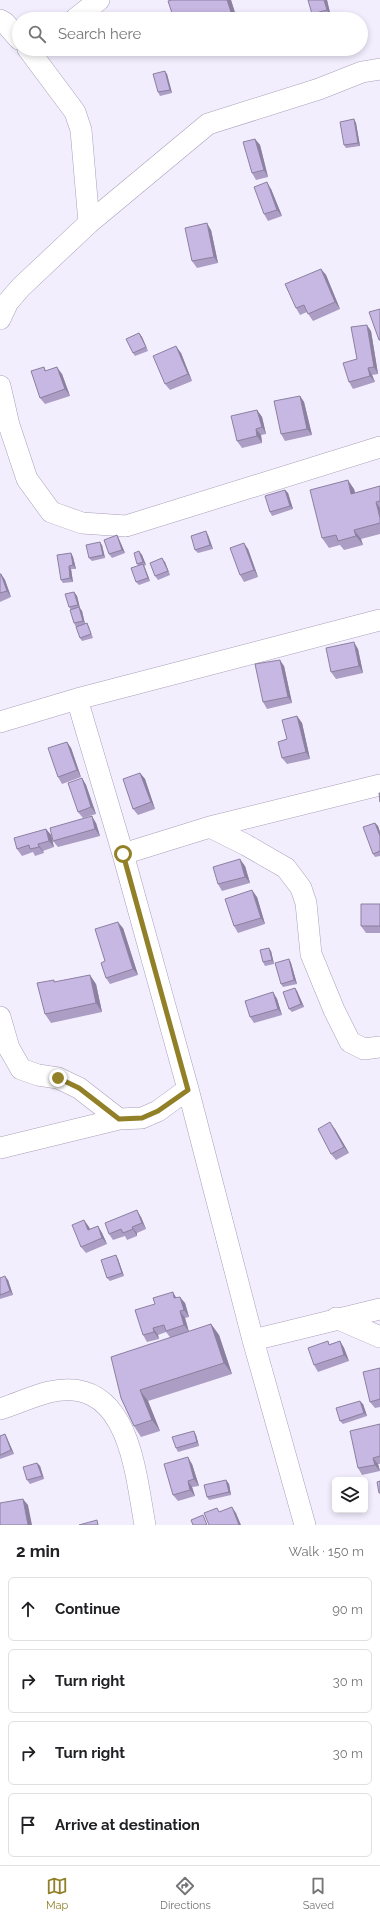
<!DOCTYPE html>
<html lang="en">
<head>
<meta charset="utf-8">
<style>
  :root { --surface:#fff; --page:#f2f2f2; --text:#202124; --muted:#757577; --line:#e0e0e0; --accent:#918027 }
  body { margin:0; font-family:Raleway,sans-serif; background:var(--page); color:var(--text) }
  .controls { position:absolute; right:12px; bottom:12px; display:grid; overflow:hidden; border-radius:6px; box-shadow:0 2px 6px #0003 }
  .controls button { width:36px; height:36px; display:grid; place-items:center; padding:0; border:0; border-bottom:1px solid var(--line); background:var(--surface); color:var(--text); font:20px sans-serif }
  .stop { position:absolute; width:12px; height:12px; margin:-9px; border:3px solid #918027; border-radius:50%; background:#fff }
  .stop.end { background:#918027; border-color:#fff; box-shadow:0 1px 4px #0008 }
  .list { margin:0; padding:0; list-style:none }
  h2 { display:flex; justify-content:space-between; align-items:center; height:52px; margin:0; padding:0 16px; font-size:17px }
  h2 small { font-size:13px; font-weight:400; color:var(--muted) }
  .list li { display:grid; grid-template-columns:26px 1fr auto; gap:12px; align-items:center; box-sizing:border-box; height:64px; margin:0 8px 8px; padding:0 8px; border:1px solid var(--line); border-radius:6px }
  .list b { display:block; font-size:15px; white-space:nowrap }
  .list em { font-size:13px; font-style:normal; color:var(--muted) }
  .icon { flex:none; width:22px; height:22px; fill:none; stroke:currentColor; stroke-width:2; stroke-linecap:round; stroke-linejoin:round }
  .map { position:relative; flex:none; width:380px; height:1525px; overflow:hidden }
  .search { position:absolute; background:var(--surface); box-shadow:0 2px 6px #0003; left:12px; right:12px; top:12px; height:44px; display:flex; align-items:center; gap:10px; box-sizing:border-box; padding:0 14px; border-radius:22px; color:var(--muted); font-size:15px }
  .sheet { height:340px; background:var(--surface) }
  nav { display:flex; justify-content:space-around; align-items:center; box-sizing:border-box; height:56px; border-top:1px solid var(--line); background:var(--surface); font-size:11px; color:var(--muted) }
  nav a { display:grid; justify-items:center; gap:2px }
  nav .on { color:var(--accent) }
  .map>svg:first-child { display:block }
</style>
</head>
<body>
<div class="map">
<svg width="380" height="1525" viewBox="0 0 380 1525">
  <rect width="100%" height="100%" fill="#f3eefe"/>
  <g fill="none" stroke-linecap="round" stroke-linejoin="round">
    <defs>
      <path id="minor" d="M75,19L99,0
        M0,20L5,23L19,39
        M28,49L75,112L81,130L89,223
        M0,319L8,302L21,287L89,223L208,124L319,89L362,72L380,69
        M0,386L9,425L27,479L51,512L82,523L126,526L380,447
        M77,699L123,854L188,1089L253,1340L305,1525
        M0,722L77,699L380,620
        M210,827L246,845L286,868L301,888L306,903L311,954L334,1010L350,1042L364,1049L380,1047
        M123,854L210,827L380,785
        M0,1017L9,1048L21,1069L38,1075L58,1078L79,1088L119,1119
        M0,1148L119,1119L142,1118L158,1111L188,1089
        M336,1318L380,1337
        M253,1340L380,1309
        M0,1409C16,1404 33,1396 49,1392C129,1374 135,1471 145,1525"/>
    </defs>
    <!-- minor casing -->
    <use href="#minor" stroke="#a9a0b9" stroke-width="22"/>
    <!-- minor -->
    <use href="#minor" stroke="#fff" stroke-width="21"/>
  </g>
  <!-- wall -->
  <path fill="#ab9dc3" d="M231,0L237,19H174Z
    M327,0L331,17L323,19H315L312,14Z
    M167,74L172,93L160,96L158,92Z
    M354,119L356,123L360,146L346,148L344,145Z
    M255,139L260,145L268,177L256,180L252,173Z
    M271,189L282,216L268,221L264,214Z
    M211,230L218,263L197,268L192,261Z
    M321,269L326,275L340,309L313,321L307,312L300,315L296,308Z
    M371,331L378,374L372,375L375,382L353,389L349,382L357,359Z
    M139,333L142,337L148,351L135,356L133,353Z
    M181,353L192,381L170,390L165,384Z
    M44,367L46,371L62,374L70,396L45,404L40,398Z
    M300,396L304,402L312,435L285,441L281,434Z
    M257,410L262,417L266,434L261,435L262,443L242,448L237,441Z
    M380,486V534L361,539L363,545L344,550L340,545L329,548L322,538L354,489L355,493Z
    M285,490L288,493L293,509L272,516L270,512Z
    M117,535L119,539L125,553L112,558L109,554Z
    M208,535L213,549L198,553L195,550Z
    M102,545L105,558L92,561L89,558Z
    M248,549L258,577L244,582L240,575Z
    M139,551L142,555L146,565L144,566L145,568L150,581L139,585L136,582L139,566L137,564Z
    M71,553L73,557L76,569H71L73,582L63,583L61,580Z
    M165,562L170,575L158,580L155,576Z
    M0,574H1L5,580L11,597L0,602Z
    M74,592L77,596L80,608L82,611L85,624L87,623L89,627L93,638L82,641L80,638L81,626L76,627L74,623L71,610L69,607Z
    M358,649L363,673L336,679L331,672Z
    M284,666L292,703L267,709L263,702Z
    M297,716L302,723L310,759L287,764L282,758Z
    M67,742L71,748L81,777L62,784L58,777Z
    M140,773L145,779L155,809L138,815L133,809Z
    M82,778L86,785L96,814L83,818L78,812Z
    M96,823L100,836L58,847L53,841Z
    M375,823L378,826L380,832V856L375,857L373,854Z
    M46,829L51,835L54,847L43,851L44,853L35,856L33,852L22,856L17,849Z
    M245,866L250,883L222,891L218,884Z
    M257,897L265,924L238,933L234,926Z
    M380,904V933H366L361,926Z
    M123,928L138,975L110,984L106,978L105,961Z
    M271,951L274,964L265,966L263,962Z
    M289,959L291,963L297,984L283,987L281,984Z
    M96,984L102,1012L51,1023L45,1014Z
    M295,988L297,991L304,1007L292,1012L289,1009Z
    M273,992L277,999L282,1015L254,1023L250,1017Z
    M335,1129L349,1153L336,1160L331,1154Z
    M141,1217L146,1229L137,1233V1236L127,1240L125,1236L113,1240L109,1234Z
    M84,1220L90,1229L98,1226L102,1233L107,1244L86,1253L81,1247Z
    M118,1259L124,1276L110,1281L107,1278Z
    M0,1278L8,1280L13,1295L0,1299Z
    M177,1298L185,1303L189,1317L185,1318L189,1332L211,1324L219,1335L232,1374L148,1401L160,1431L141,1437L134,1426L121,1398L170,1337L166,1332L158,1335L159,1339L147,1342L143,1335Z
    M340,1341L344,1348L349,1361L318,1372L314,1365L330,1344Z
    M380,1368V1407L375,1408L370,1402Z
    M363,1404L367,1416L343,1424L340,1421Z
    M380,1424V1464H378L380,1471L362,1475L358,1468Z
    M5,1434L7,1438L14,1454L0,1459V1436Z
    M196,1435L199,1446L178,1452L176,1448Z
    M37,1463L40,1466L44,1479L30,1484L27,1480Z
    M192,1464L199,1486L192,1487L195,1496L178,1501L173,1495Z
    M226,1480L229,1484L231,1495L209,1500L207,1497Z"/>
  <!-- shaded-wall -->
  <path fill="#8b809f" d="M227,0H231L237,19H236L231,12Z
    M324,0H327L331,17L327,10Z
    M165,71L167,74L172,93L170,90Z
    M354,119L356,123L360,146L358,143Z
    M255,139L260,145L268,177L264,170Z
    M267,182L271,189L282,216L277,210Z
    M207,223L211,230L218,263L214,257Z
    M321,269L326,275L340,309L335,302Z
    M367,325L371,331L378,374L374,367Z
    M139,333L142,337L148,351Z
    M176,346L181,353L192,381L188,374Z
    M57,367L62,374L70,396L65,389Z
    M368,368L372,375L375,382L370,376Z
    M300,396L304,402L312,435L307,429Z
    M257,410L262,417L266,434L262,427Z
    M256,429L261,435L262,443L257,436Z
    M348,480L354,489L358,503L351,494Z
    M285,490L288,493L293,509L290,506Z
    M376,502L380,508V518Z
    M354,530L361,539L363,545L356,536Z
    M206,531L208,535L213,549L210,545Z
    M117,535L119,539L125,553L122,550Z
    M100,542L102,545L105,558L103,555Z
    M244,543L248,549L258,577L254,570Z
    M139,551L142,555L146,565L143,562Z
    M71,553L73,557L76,569L73,565Z
    M162,558L165,562L170,575L168,571Z
    M143,564L145,568L150,581L148,578Z
    M69,566L71,569L73,582L70,578Z
    M1,574L5,580L11,597L7,591Z
    M74,592L77,596L80,608L78,605Z
    M79,607L82,611L85,624L83,621Z
    M354,642L358,649L363,673L359,666Z
    M280,660L284,666L292,703L288,697Z
    M297,716L302,723L310,759L306,752Z
    M67,742L71,748L81,777L77,770Z
    M140,773L145,779L155,809L151,802Z
    M82,778L86,785L96,814L91,807Z
    M92,816L96,823L100,836L95,829Z
    M375,823L378,826L380,832V836Z
    M46,829L51,835L54,847L49,841Z
    M38,844L43,851L44,853L39,847Z
    M240,859L245,866L250,883L245,877Z
    M252,890L257,897L265,924L261,918Z
    M118,922L123,928L138,975L133,969Z
    M269,948L271,951L274,964L272,960Z
    M289,959L291,963L297,984L294,980Z
    M90,975L96,984L102,1012L96,1003Z
    M295,988L297,991L304,1007L301,1004Z
    M273,992L277,999L282,1015L278,1009Z
    M330,1122L335,1129L349,1153L344,1147Z
    M137,1210L141,1217L146,1229L142,1223Z
    M84,1220L89,1227L93,1237L88,1230Z
    M98,1226L102,1233L107,1244L102,1238Z
    M132,1227L137,1233V1236L133,1229Z
    M116,1255L118,1259L124,1276L122,1273Z
    M5,1276L8,1280L13,1295L10,1291Z
    M173,1292L177,1299L174,1298Z
    M180,1297L185,1303L189,1317L184,1310Z
    M180,1311L185,1318L189,1332L184,1325Z
    M211,1324L219,1335L232,1374L224,1363Z
    M153,1328L158,1335L159,1339L154,1332Z
    M340,1341L344,1348L349,1361L344,1355Z
    M140,1390L148,1401L160,1431L152,1420Z
    M360,1401L363,1404L367,1416L364,1413Z
    M194,1431L196,1435L199,1446L197,1442Z
    M5,1434L7,1438L14,1454L11,1450Z
    M188,1457L192,1464L199,1486L194,1479Z
    M373,1458L378,1464L380,1471L375,1465Z
    M37,1463L40,1466L44,1479L42,1476Z
    M226,1480L229,1484L231,1495L229,1492Z
    M188,1481L192,1487L195,1496L190,1490Z
    M23,1499L28,1505L32,1525H28Z
    M232,1507L236,1513L241,1525H239Z"/>
  <!-- building -->
  <path fill="#c7b7e3" stroke="#8b809f" d="M172,0H227L231,12L208,19H174L168,1Z
    M308,0H324L327,10L312,14Z
    M165,71L170,90L158,92L153,74Z
    M354,119L358,143L344,145L340,122Z
    M255,139L264,170L252,173L243,142Z
    M267,182L277,210L264,214L254,187Z
    M207,223L214,257L192,261L185,228Z
    M321,269L335,302L308,314L304,305L296,308L285,284Z
    M380,309V340H379L369,312Z
    M367,325L374,367L368,368L370,376L349,382L343,363L357,359L351,327Z
    M139,333L146,347L133,353L126,339Z
    M176,346L188,374L165,384L153,356Z
    M44,367L45,371L57,367L65,389L40,398L31,371Z
    M300,396L307,429L281,434L274,401Z
    M257,410L262,427L256,429L257,436L237,441L231,416Z
    M348,480L351,494L380,486V501L376,502L380,518V523L354,530L356,536L338,541L336,535L322,538L310,490Z
    M285,490L290,506L270,512L265,496Z
    M206,531L210,545L195,550L191,536Z
    M117,535L122,550L109,554L104,540Z
    M100,542L103,555L89,558L86,545Z
    M244,543L254,570L240,575L230,548Z
    M139,551L143,562L137,564L134,553Z
    M71,553L73,565L69,566L70,578L61,580L57,555Z
    M162,558L168,571L155,576L150,563Z
    M143,564L148,578L136,582L131,568Z
    M0,574H1L7,591L0,593Z
    M74,592L78,605L69,607L65,594Z
    M79,607L83,621L74,623L70,610Z
    M87,623L91,634L80,638L76,627Z
    M354,642L359,666L331,672L326,648Z
    M280,660L288,697L263,702L255,664Z
    M297,716L306,752L282,758L278,742L287,739L282,720Z
    M67,742L77,770L58,777L48,748Z
    M140,773L151,802L133,809L123,779Z
    M82,778L91,807L78,812L68,783Z
    M379,793H380V802Z
    M92,816L95,829L53,841L50,828Z
    M375,823L380,836V851L373,854L363,827Z
    M46,829L49,841L38,844L39,847L30,849L29,845L17,849L14,838Z
    M240,859L245,877L218,884L213,867Z
    M252,890L261,918L234,926L225,899Z
    M361,904H380V926H361Z
    M118,922L133,969L106,978L101,963L105,961L95,929Z
    M269,948L272,960L263,962L260,950Z
    M289,959L294,980L281,984L275,963Z
    M90,975L96,1003L45,1014L37,983L54,980V982Z
    M295,988L301,1004L289,1009L283,992Z
    M273,992L278,1009L250,1017L245,1001Z
    M330,1122L344,1147L331,1154L318,1129Z
    M137,1210L142,1223L132,1227L133,1229L123,1233L121,1229L109,1234L105,1223Z
    M84,1220L88,1230L98,1226L102,1238L81,1247L72,1225Z
    M116,1255L122,1273L107,1278L101,1260Z
    M5,1276L10,1291L0,1295V1278Z
    M173,1292L174,1298L180,1297L184,1310L180,1311L184,1325L166,1331L164,1325L153,1328L154,1332L143,1335L135,1310L155,1304L153,1298Z
    M211,1324L224,1363L140,1390L152,1420L134,1426L121,1398L111,1357Z
    M328,1341L329,1345L340,1341L344,1355L314,1365L308,1348Z
    M380,1368V1399L370,1402L363,1372Z
    M360,1401L364,1413L340,1421L336,1408Z
    M380,1424V1456L373,1458L375,1465L358,1468L350,1431Z
    M194,1431L197,1442L176,1448L172,1437Z
    M5,1434L11,1450L0,1455V1436Z
    M188,1457L194,1479L188,1481L190,1490L173,1495L164,1464Z
    M37,1463L42,1476L27,1480L23,1467Z
    M226,1480L229,1492L207,1497L204,1485Z
    M380,1481V1493H379L377,1482Z
    M23,1499L28,1525H0V1503Z
    M232,1507L239,1525H209L204,1513L217,1508L219,1512Z
    M203,1515L207,1525H193L191,1520Z
    M97,1520L98,1525H79Z"/>
  <g fill="none" stroke-linecap="round" stroke-linejoin="round">
    <!-- route -->
    <path stroke="#918027" stroke-width="5" d="M58,1078L79,1088L119,1119L142,1118L158,1111L188,1090L123,854"/>
  </g>
</svg>
<div class="controls">
<button><svg class="icon" aria-label="layers" viewBox="0 0 24 24"><path d="M12 4l9 5-9 5-9-5zM3 14l9 5 9-5"/></svg></button>
</div>
<div class="stop" style="left:123px;top:854px"></div>
<div class="stop end" style="left:58px;top:1078px"></div>
<div class="search"><svg class="icon" aria-label="search" viewBox="0 0 24 24"><circle cx="10" cy="10" r="6"/><path d="M15 15l6 6"/></svg>Search here</div>
</div>
<section class="sheet">
<h2>2 min<small>Walk · 150 m</small></h2>
<ul class="list">
<li><svg class="icon" aria-label="ahead" viewBox="0 0 24 24"><path d="M12 20V5M6 11l6-6 6 6"/></svg><div><b>Continue</b></div><em>90 m</em></li>
<li><svg class="icon" aria-label="right" viewBox="0 0 24 24"><path d="M7 20v-9h11M14 6l5 5-5 5"/></svg><div><b>Turn right</b></div><em>30 m</em></li>
<li><svg class="icon" aria-label="right" viewBox="0 0 24 24"><path d="M7 20v-9h11M14 6l5 5-5 5"/></svg><div><b>Turn right</b></div><em>30 m</em></li>
<li><svg class="icon" aria-label="arrive" viewBox="0 0 24 24"><path d="M6 21V4h12l-3 4 3 4H6"/></svg><div><b>Arrive at destination</b></div></li>
</ul>
</section>
<nav>
<a class="on"><svg class="icon" aria-label="map" viewBox="0 0 24 24"><path d="M3 6l6-2 6 2 6-2v14l-6 2-6-2-6 2zM9 4v14M15 6v14"/></svg>Map</a>
<a><svg class="icon" aria-label="directions" viewBox="0 0 24 24"><path d="M12 3l9 9-9 9-9-9zM9 14v-3h6M13 9l2 2-2 2"/></svg>Directions</a>
<a><svg class="icon" aria-label="saved" viewBox="0 0 24 24"><path d="M7 4h10v16l-5-4-5 4z"/></svg>Saved</a>
</nav>
</body>
</html>
